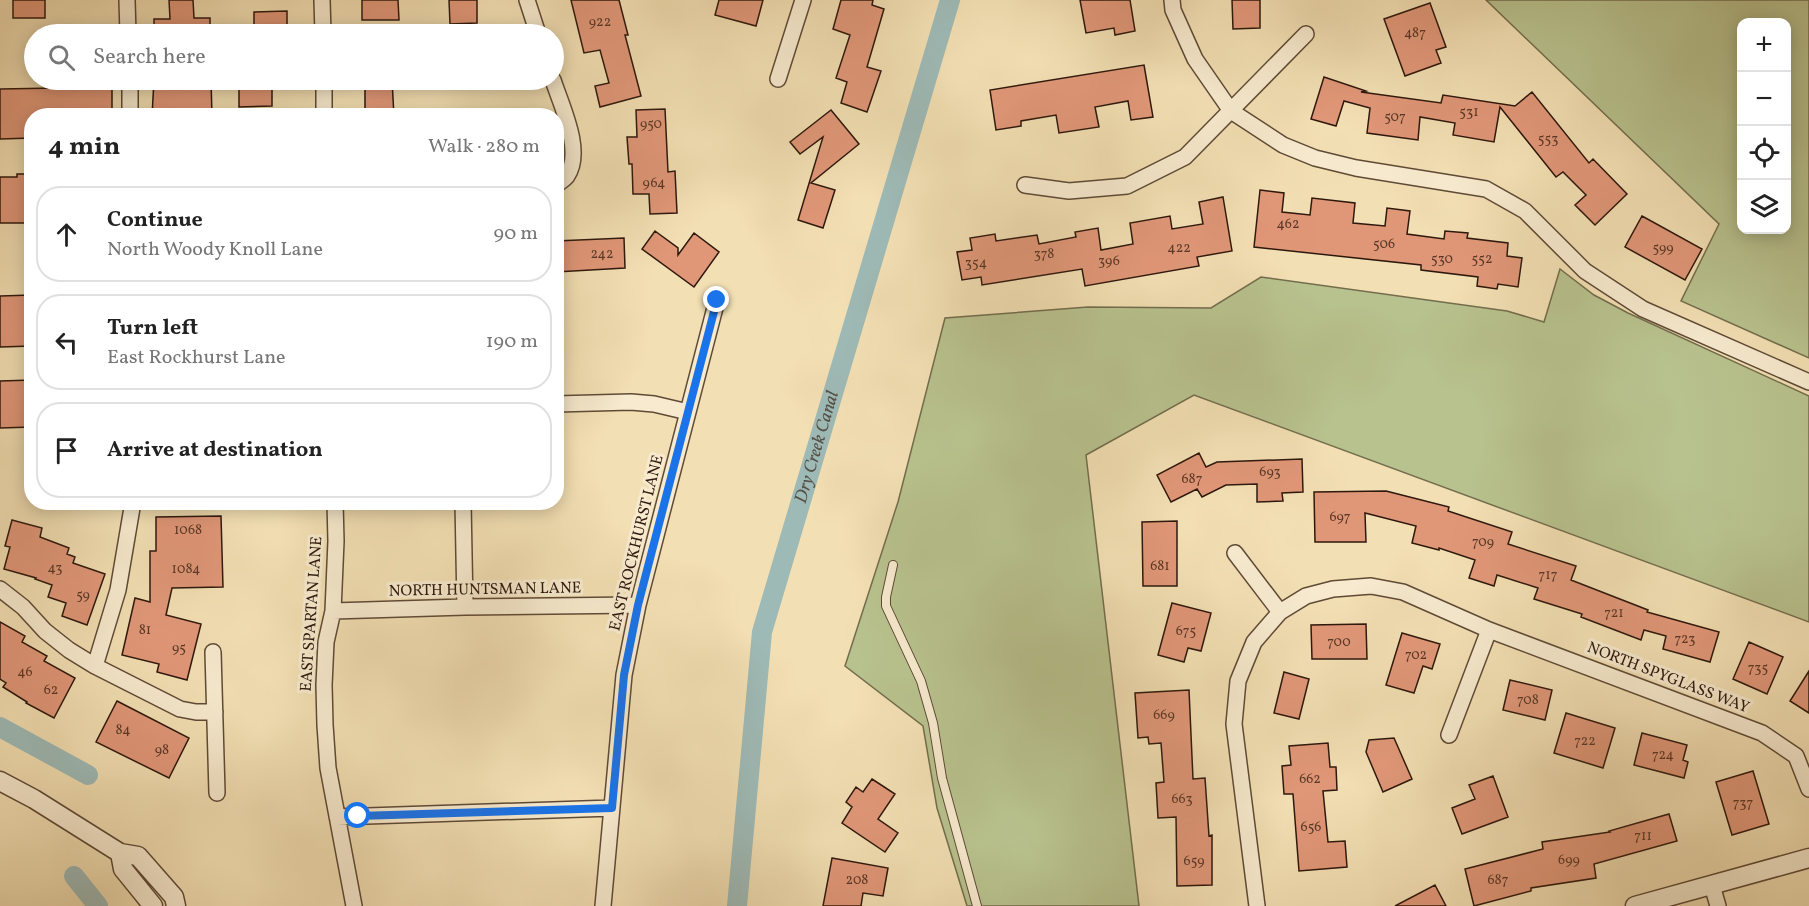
<!DOCTYPE html>
<html lang="en">
<head>
<meta charset="utf-8">
<style>
  :root { --surface:#fff; --page:#f6f6f6; --text:#222; --muted:#767676; --line:#e0e0e0 }
  body { margin:0; font-family:Vollkorn,serif; background:var(--page); color:var(--text) }
  .controls { position:absolute; right:18px; top:18px; display:grid; overflow:hidden; border-radius:12px; box-shadow:0 3px 15px #0003 }
  .controls button { width:54px; height:54px; display:grid; place-items:center; padding:0; border:0; border-bottom:2px solid var(--line); background:var(--surface); color:var(--text); font:30px sans-serif }
  .stop { position:absolute; width:18px; height:18px; margin:-14px; border:4px solid #1a73e8; border-radius:50%; background:#fff }
  .stop.end { background:#1a73e8; border-color:#fff; box-shadow:0 2px 6px #0008 }
  .list { margin:0; padding:0; list-style:none }
  h2 { display:flex; justify-content:space-between; align-items:center; height:78px; margin:0; padding:0 24px; font-size:26px }
  h2 small { font-size:20px; font-weight:400; color:var(--muted) }
  .list li { display:grid; grid-template-columns:39px 1fr auto; gap:18px; align-items:center; box-sizing:border-box; height:96px; margin:0 12px 12px; padding:0 12px; border:2px solid var(--line); border-radius:24px }
  .list b { display:block; font-size:22px; white-space:nowrap }
  .list p { margin:0; font-size:20px; white-space:nowrap; color:var(--muted) }
  .list em { font-size:20px; font-style:normal; color:var(--muted) }
  .icon { flex:none; width:33px; height:33px; fill:none; stroke:currentColor; stroke-width:2; stroke-linecap:round; stroke-linejoin:round }
  .map { position:relative; flex:none; width:1809px; height:906px; overflow:hidden }
  .search { position:absolute; background:var(--surface); box-shadow:0 3px 15px #0003; left:24px; top:24px; width:540px; height:66px; display:flex; align-items:center; gap:15px; box-sizing:border-box; padding:0 21px; border-radius:33px; color:var(--muted); font-size:22px }
  .panel { position:absolute; background:var(--surface); box-shadow:0 3px 15px #0003; left:24px; top:108px; width:540px; height:402px; border-radius:24px }
  .map>svg:first-child { display:block }
</style>
</head>
<body>
<div class="map">
<svg width="1809" height="906" viewBox="0 0 1809 906">
  <rect width="100%" height="100%" fill="#f2dfb3"/>
  <filter id="stains"><feTurbulence type="fractalNoise" baseFrequency=".00333" numOctaves="4"/><feColorMatrix values="0 0 0 0 .2 0 0 0 0 .09 0 0 0 0 .02 0 0 0 .5 -.17"/></filter>
  <radialGradient id="worn" r=".72"><stop offset=".6" stop-color="#630" stop-opacity="0"/><stop offset="1" stop-color="#630" stop-opacity=".3"/></radialGradient>
  <!-- green -->
  <path fill="#b8c28e" stroke="#736d4d" stroke-width="1.5" fill-rule="evenodd" d="M1486,0H1809V358L1681,301L1719,224ZM1742,22H1786V230H1742Z
    M1560,269L1594,295L1628,313L1809,396V622L1194,395L1086,455L1139,906H967L937,808L923,726L845,666L898,502L945,318L1088,307L1211,308L1261,277L1507,311L1544,322Z"/>
  <g fill="none" stroke-linecap="round" stroke-linejoin="round">
    <!-- canal -->
    <g stroke="#9ebab6" stroke-width="20">
      <path d="M0,727L88,775"/>
      <path d="M74,876L98,906"/>
      <path id="s1" d="M737,906L762,632L950,0"/>
    </g>
  </g>
  <!-- building -->
  <path fill="#e09778" stroke="#2e180c" stroke-width="1.5" d="M13,0H45V18H13Z
    M169,0H193L194,18H210V34H154V19H170Z
    M362,0H398L399,20H362Z
    M449,0H477V23L450,24Z
    M571,0H619L628,35H625L641,96L600,107L595,86L609,83L600,50L584,53Z
    M719,0H763L756,26L715,15Z
    M841,0H873L872,5L884,9L867,67L881,71L867,112L841,103L847,82L836,78L850,35L833,29Z
    M1080,0H1130L1135,31L1115,35L1114,28L1086,33Z
    M1232,0H1260V28L1233,29Z
    M1430,3L1446,47L1436,50L1441,63L1405,76L1384,19Z
    M287,11V34H254V12Z
    M1144,65L1153,117L1131,120L1128,101L1095,107L1099,127L1059,133L1056,115L1021,121V126L996,130L990,90Z
    M1324,77L1366,91L1361,92L1441,103L1443,95L1515,106L1532,92L1589,163L1593,159L1627,194L1595,225L1575,205L1586,195L1563,172L1556,177L1500,107L1494,142L1453,135L1455,123L1420,117L1418,140L1367,133L1370,108L1344,101L1336,126L1311,119Z
    M154,80H211L212,116H152Z
    M239,80H272V106L239,107Z
    M365,80H392L394,116H365Z
    M112,87V116H32V138L0,139V89Z
    M665,109L668,172L675,171L677,213L650,214L649,194H633L632,164H629L627,137H637L636,110Z
    M831,110L859,144L811,183L835,190L823,228L798,220L823,137L800,154L790,142Z
    M17,174H32V223H0V177H17Z
    M1260,190L1284,193L1282,212L1310,215L1312,198L1355,203L1353,223L1385,226L1387,208L1410,211L1407,234L1444,239L1445,231L1468,233L1467,238L1508,243L1507,256L1522,258L1518,287L1498,284L1497,289L1477,286L1478,277L1421,270V265L1254,247Z
    M1223,197L1232,251L1197,257L1199,266L1085,286L1082,269L982,285L981,277L962,280L957,252L972,250L970,238L995,234L996,241L1037,235L1039,244L1076,237L1075,232L1098,228L1101,250L1133,244L1130,223L1170,216L1172,229L1203,224L1199,202Z
    M1642,216L1702,249L1685,280L1625,247Z
    M655,231L678,248V255L694,233L719,252L694,287L642,249Z
    M624,238L625,268L556,272V241Z
    M32,295V346L0,347V296Z
    M32,380V427L0,428V381Z
    M1199,453L1206,467L1217,462L1302,459L1303,492L1282,493L1283,501L1257,502V484L1226,485L1202,497L1197,489L1171,502L1157,475Z
    M1386,491L1449,507L1448,511L1512,532L1508,544L1576,566L1571,580L1648,610L1647,612L1719,632L1710,662L1663,649L1666,636L1644,630L1641,640L1581,617L1582,614L1534,599L1538,588L1497,575L1494,586L1469,578L1475,560L1439,548V550L1412,543L1416,526L1365,513L1366,542H1315L1314,492Z
    M221,516L223,587L172,588L166,615L201,624L187,680L157,672L159,664L122,655L135,598L150,602V551H156V517Z
    M12,520L42,528L40,537L69,548L67,554L75,557L73,563L105,574L87,625L62,616L66,603L48,597L52,585L35,579L36,578L4,569L10,547L5,546Z
    M1177,521V586H1143L1142,522Z
    M1172,603L1211,613L1201,651L1188,648L1184,662L1158,655Z
    M0,622L25,636L22,642L47,656L44,661L75,678L54,718L26,703L27,702L3,687L6,683L0,679Z
    M1366,624L1367,659H1312L1311,625Z
    M1402,633L1440,644L1432,669L1423,666L1414,693L1386,685Z
    M1749,642L1783,657L1767,694L1733,679Z
    M1809,671V713L1790,701Z
    M1284,672L1309,679L1299,719L1274,713Z
    M1510,680L1552,690L1545,720L1503,710Z
    M1189,690L1193,779L1205,778L1209,836L1212,835V885L1177,886L1176,817L1158,818L1156,783L1164,782L1161,743L1149,744L1148,737L1138,738L1135,693Z
    M117,701L189,738L169,778L96,742Z
    M1566,713L1615,728L1603,768L1554,753Z
    M1642,733L1687,745L1683,760L1688,762L1684,778L1634,765Z
    M1394,738L1412,779L1383,792L1366,752L1369,740Z
    M1328,743L1330,767H1336L1337,790L1323,791L1328,842L1345,841L1347,867L1299,871L1293,794H1284L1282,766L1291,765L1289,746Z
    M1753,771L1769,824L1732,835L1716,782Z
    M1493,776L1508,817L1462,834L1452,808L1475,799L1469,785Z
    M872,779L895,794L878,819L898,833L885,852L842,823L852,807L846,802L856,787L863,792Z
    M1669,814L1677,841L1594,864L1596,878L1531,888V891L1474,906L1465,869L1543,849L1542,842L1610,832L1609,831Z
    M832,858L888,868L883,896L863,893L861,906H823Z
    M1435,885L1446,906H1395Z"/>
  <g fill="none" stroke-linecap="round" stroke-linejoin="round">
    <defs>
      <path id="service" d="M893,565L886,597V606L921,681L933,723L942,778L977,906"/>
      <path id="minor" d="M127,0L128,34
        M322,0L323,34
        M527,0L538,34
        M1172,0L1173,10L1195,59L1231,111L1283,145L1315,158L1356,168L1486,189L1525,211L1585,271L1643,309L1809,382
        M778,79L803,0
        M130,80V116
        M324,80V116
        M553,80C561,105 584,151 567,176C565,179 560,182 556,185
        M1025,185L1069,191L1127,186L1185,157L1306,34
        M556,404L631,402L654,404L688,412
        M335,502L336,541L333,611L326,642L324,685L325,725L328,768L354,906
        M463,502L465,607
        M1235,553L1280,612
        M0,589L23,607L45,631L69,650L95,666L180,709L196,712H215
        M333,611L465,607L638,605
        M213,652L217,793
        M95,666L118,590L133,502
        M1449,735L1489,630
        M337,817L612,808
        M1712,885L1718,906
        M603,906L624,675L638,605L717,300
        M1257,906L1234,724L1238,681L1254,642L1280,612L1306,596L1333,589L1371,586L1403,592L1489,630L1762,733L1796,756L1809,789"/>
      <path id="tertiary" d="M0,781L34,799L120,853L138,856L174,897L176,906
        M120,853L123,869L153,906
        M1635,906L1809,858"/>
    </defs>
    <!-- service casing -->
    <use href="#service" stroke="#5f4a36" stroke-width="10"/>
    <!-- minor casing -->
    <use href="#minor" stroke="#5f4a36" stroke-width="18"/>
    <!-- tertiary casing -->
    <use href="#tertiary" stroke="#5f4a36" stroke-width="21"/>
    <!-- service -->
    <use href="#service" stroke="#f7eace" stroke-width="8"/>
    <!-- minor -->
    <use href="#minor" stroke="#f7eace" stroke-width="15"/>
    <!-- tertiary -->
    <use href="#tertiary" stroke="#f7eace" stroke-width="18"/>
  </g>
  <g fill="none" stroke-linecap="round" stroke-linejoin="round">
    <!-- route -->
    <path stroke="#1a73e8" stroke-width="8" d="M358,816L612,808L624,675L638,605L717,300"/>
  </g>
  <g text-anchor="middle" dominant-baseline="central" stroke-width="6" stroke-linejoin="round" paint-order="stroke">
    <!-- number labels -->
    <g font-size="14" fill="#5a3827">
      <text x="600" y="22">922</text>
      <text x="1415" y="33">487</text>
      <text x="1469" y="112">531</text>
      <text x="1395" y="117">507</text>
      <text x="651" y="124">950</text>
      <text x="1548" y="139">553</text>
      <text x="654" y="183">964</text>
      <text x="1288" y="224">462</text>
      <text x="1384" y="244">506</text>
      <text x="1179" y="248">422</text>
      <text x="1663" y="248">599</text>
      <text x="602" y="254">242</text>
      <text x="1044" y="254">378</text>
      <text x="1442" y="259">530</text>
      <text x="1482" y="259">552</text>
      <text x="1109" y="261">396</text>
      <text x="976" y="263">354</text>
      <text x="1270" y="472">693</text>
      <text x="1192" y="479">687</text>
      <text x="1340" y="517">697</text>
      <text x="188" y="530">1068</text>
      <text x="1483" y="542">709</text>
      <text x="1160" y="566">681</text>
      <text x="55" y="568">43</text>
      <text x="186" y="569">1084</text>
      <text x="1548" y="575">717</text>
      <text x="83" y="595">59</text>
      <text x="1614" y="613">721</text>
      <text x="145" y="630">81</text>
      <text x="1186" y="631">675</text>
      <text x="1685" y="639">723</text>
      <text x="1339" y="642">700</text>
      <text x="179" y="648">95</text>
      <text x="1416" y="655">702</text>
      <text x="1758" y="668">735</text>
      <text x="25" y="672">46</text>
      <text x="51" y="690">62</text>
      <text x="1528" y="700">708</text>
      <text x="1164" y="715">669</text>
      <text x="123" y="730">84</text>
      <text x="1585" y="741">722</text>
      <text x="162" y="750">98</text>
      <text x="1663" y="755">724</text>
      <text x="1310" y="779">662</text>
      <text x="1182" y="799">663</text>
      <text x="1743" y="803">737</text>
      <text x="1311" y="827">656</text>
      <text x="1643" y="836">711</text>
      <text x="1569" y="860">699</text>
      <text x="1194" y="861">659</text>
      <text x="857" y="880">208</text>
      <text x="1498" y="880">687</text>
    </g>
    <!-- street labels -->
    <g font-size="16" fill="#2e180c" stroke="#f7eace">
      <text transform="translate(637 543) rotate(-76)">EAST ROCKHURST LANE</text>
      <text transform="translate(485 590) rotate(-1)">NORTH HUNTSMAN LANE</text>
      <text transform="translate(312 614) rotate(-86)">EAST SPARTAN LANE</text>
      <text transform="translate(1668 678) rotate(21)">NORTH SPYGLASS WAY</text>
    </g>
    <!-- water labels -->
    <g font-size="18" font-style="italic" fill="#555148" stroke="#f7eace">
      <text stroke="none"><textPath href="#s1" startOffset="468">Dry Creek Canal</textPath></text>
    </g>
  </g>
  <rect width="100%" height="100%" filter="url(#stains)"/>
  <rect width="100%" height="100%" fill="url(#worn)"/>
</svg>
<div class="controls">
<button>+</button>
<button>−</button>
<button><svg class="icon" aria-label="locate" viewBox="0 0 24 24"><circle cx="12" cy="12" r="6"/><path d="M12 2v4M12 18v4M2 12h4M18 12h4"/></svg></button>
<button><svg class="icon" aria-label="layers" viewBox="0 0 24 24"><path d="M12 4l9 5-9 5-9-5zM3 14l9 5 9-5"/></svg></button>
</div>
<div class="stop" style="left:358px;top:816px"></div>
<div class="stop end" style="left:717px;top:300px"></div>
<div class="search"><svg class="icon" aria-label="search" viewBox="0 0 24 24"><circle cx="10" cy="10" r="6"/><path d="M15 15l6 6"/></svg>Search here</div>
<section class="panel">
<h2>4 min<small>Walk · 280 m</small></h2>
<ul class="list">
<li><svg class="icon" aria-label="ahead" viewBox="0 0 24 24"><path d="M12 20V5M6 11l6-6 6 6"/></svg><div><b>Continue</b><p>North Woody Knoll Lane</p></div><em>90 m</em></li>
<li><svg class="icon" aria-label="left" viewBox="0 0 24 24"><path d="M17 20v-9H6M10 6l-5 5 5 5"/></svg><div><b>Turn left</b><p>East Rockhurst Lane</p></div><em>190 m</em></li>
<li><svg class="icon" aria-label="arrive" viewBox="0 0 24 24"><path d="M6 21V4h12l-3 4 3 4H6"/></svg><div><b>Arrive at destination</b></div></li>
</ul>
</section>
</div>
</body>
</html>
